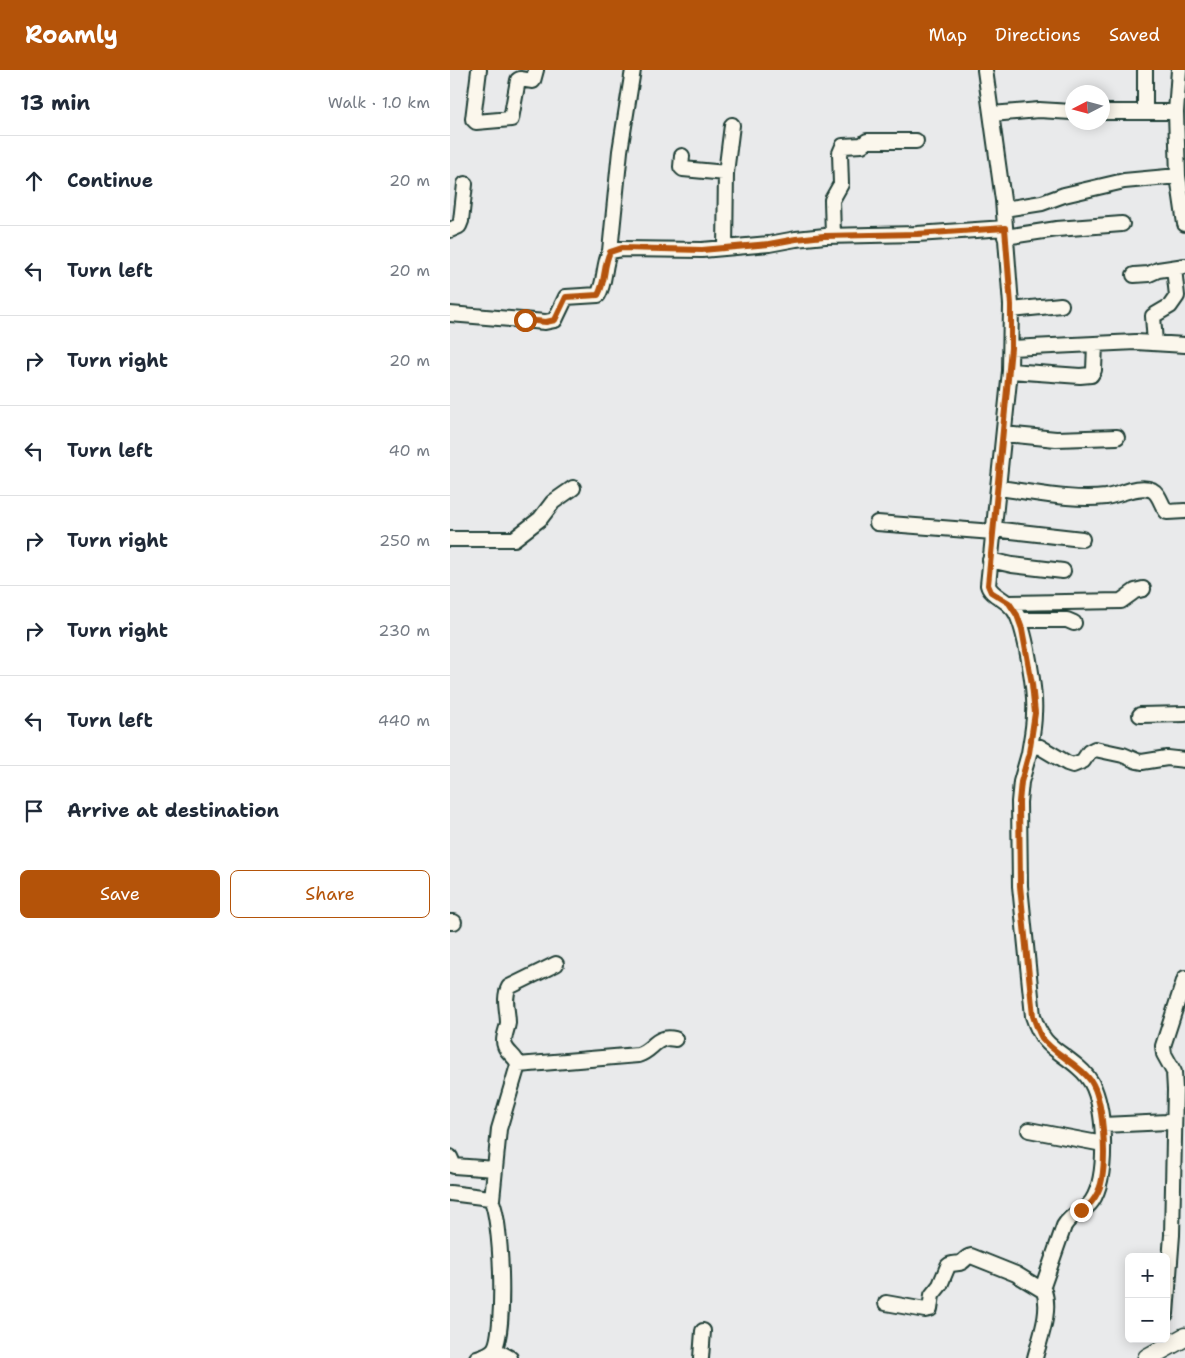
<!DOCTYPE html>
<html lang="en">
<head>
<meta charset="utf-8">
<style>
  :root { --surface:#fff; --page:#f6f6f7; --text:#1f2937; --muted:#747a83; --line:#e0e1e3; --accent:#b45309 }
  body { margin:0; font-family:"Shantell Sans",sans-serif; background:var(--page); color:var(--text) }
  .controls { position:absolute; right:15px; bottom:15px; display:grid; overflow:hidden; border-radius:8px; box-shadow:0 2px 12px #0003 }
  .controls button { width:45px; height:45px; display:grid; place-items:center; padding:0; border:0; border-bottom:1px solid var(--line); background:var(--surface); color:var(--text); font:25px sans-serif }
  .compass { position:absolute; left:615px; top:15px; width:45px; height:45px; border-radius:50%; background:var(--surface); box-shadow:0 2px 12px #0003; rotate:264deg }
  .stop { position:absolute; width:15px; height:15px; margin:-11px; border:4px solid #b45309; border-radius:50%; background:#fff }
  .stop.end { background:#b45309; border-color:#fff; box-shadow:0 1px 5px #0008 }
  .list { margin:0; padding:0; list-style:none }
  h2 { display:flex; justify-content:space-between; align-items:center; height:65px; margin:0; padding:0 20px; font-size:21px }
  h2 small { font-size:16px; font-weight:400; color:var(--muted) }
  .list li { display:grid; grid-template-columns:32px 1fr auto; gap:15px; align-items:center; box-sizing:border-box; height:90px; padding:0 20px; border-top:1px solid var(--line) }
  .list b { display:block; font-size:19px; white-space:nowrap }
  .list em { font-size:16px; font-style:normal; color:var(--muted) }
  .actions { display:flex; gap:10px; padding:15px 20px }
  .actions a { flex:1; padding:11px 0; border:1px solid var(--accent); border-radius:8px; text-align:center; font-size:18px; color:var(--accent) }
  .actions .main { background:var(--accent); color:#fff }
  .icon { flex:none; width:28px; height:28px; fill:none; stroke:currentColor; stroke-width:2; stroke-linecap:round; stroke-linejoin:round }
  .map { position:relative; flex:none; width:735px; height:1288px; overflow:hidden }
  header { display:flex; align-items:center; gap:30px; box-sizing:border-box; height:70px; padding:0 25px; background:var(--accent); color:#fff }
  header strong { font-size:24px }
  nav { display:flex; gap:28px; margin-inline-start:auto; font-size:18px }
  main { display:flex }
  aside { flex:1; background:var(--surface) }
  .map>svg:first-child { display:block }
</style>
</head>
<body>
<header>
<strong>Roamly</strong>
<nav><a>Map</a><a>Directions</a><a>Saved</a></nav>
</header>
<main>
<aside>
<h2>13 min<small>Walk · 1.0 km</small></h2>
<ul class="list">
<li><svg class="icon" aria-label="ahead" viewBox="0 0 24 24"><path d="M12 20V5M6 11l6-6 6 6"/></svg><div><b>Continue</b></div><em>20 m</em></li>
<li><svg class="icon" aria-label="left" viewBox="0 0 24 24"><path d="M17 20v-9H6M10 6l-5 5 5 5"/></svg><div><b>Turn left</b></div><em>20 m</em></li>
<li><svg class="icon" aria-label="right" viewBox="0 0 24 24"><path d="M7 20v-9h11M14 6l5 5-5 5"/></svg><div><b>Turn right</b></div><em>20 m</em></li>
<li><svg class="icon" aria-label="left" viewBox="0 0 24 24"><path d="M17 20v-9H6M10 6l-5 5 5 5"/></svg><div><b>Turn left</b></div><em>40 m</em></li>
<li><svg class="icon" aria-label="right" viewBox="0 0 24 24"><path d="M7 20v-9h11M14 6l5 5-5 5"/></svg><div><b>Turn right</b></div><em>250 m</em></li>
<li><svg class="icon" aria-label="right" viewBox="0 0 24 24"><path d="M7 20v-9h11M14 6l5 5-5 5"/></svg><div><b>Turn right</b></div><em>230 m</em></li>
<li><svg class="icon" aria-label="left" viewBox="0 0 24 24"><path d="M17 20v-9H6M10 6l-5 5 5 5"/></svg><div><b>Turn left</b></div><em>440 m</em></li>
<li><svg class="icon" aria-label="arrive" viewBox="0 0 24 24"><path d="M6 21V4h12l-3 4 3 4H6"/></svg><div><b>Arrive at destination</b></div></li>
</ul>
<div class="actions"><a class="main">Save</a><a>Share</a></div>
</aside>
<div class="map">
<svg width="735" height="1288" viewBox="0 0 735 1288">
  <rect width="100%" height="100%" fill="#e9eaeb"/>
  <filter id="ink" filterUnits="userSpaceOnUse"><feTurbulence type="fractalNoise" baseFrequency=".02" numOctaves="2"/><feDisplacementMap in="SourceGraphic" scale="10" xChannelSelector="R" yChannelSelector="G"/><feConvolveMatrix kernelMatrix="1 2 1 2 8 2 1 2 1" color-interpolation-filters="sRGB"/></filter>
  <g filter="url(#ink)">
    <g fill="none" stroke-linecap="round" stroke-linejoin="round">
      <defs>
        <path id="minor" d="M29,0L23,49L26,52L61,49L68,10L70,9L83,11L86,0
          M535,0L553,130L561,235L560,301L538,515C541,527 560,529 567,545C576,564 586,623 584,644C584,657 581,670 579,683
          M695,0V41
          M729,0L726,42L728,106L735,154
          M652,42H726
          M542,44L589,40L622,42
          M232,86L231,97L233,99L276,103
          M554,139L592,133L614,125L674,111L728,106
          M0,160L9,156L11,151L15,114
          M383,166L382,130L391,114L390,83L393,76L412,75L417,71H466
          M555,167L607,159L672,154
          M275,178L276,103L282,55
          M160,181L170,81L183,0
          M684,205L699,204L708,200L735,196
          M561,240L611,235
          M0,244L95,252L105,250L116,227L148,225C156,211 153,196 160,181L172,179L252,180L319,174L346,169L375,166L467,164L555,158
          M705,273L703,246L720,236L727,226L724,198
          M561,278L686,272L735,275
          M560,301L630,306L641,305L644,300L645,274
          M554,364L606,369L667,367
          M548,418C584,422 620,431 656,427C670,425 689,414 702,420C710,424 711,436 717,442L735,441
          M427,453L543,462
          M543,459L632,469
          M0,469H64L90,449L103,432L123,418
          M540,490L562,495L613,501
          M559,533L671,531L685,521L693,519
          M569,550H617L624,553
          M690,645L735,644
          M0,852H4
          M68,995L188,985C204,980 205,965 225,969
          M653,1055L718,1052L724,1047
          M579,1060L653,1074
          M0,1087L4,1096L45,1099
          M0,1123L40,1128C52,1143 56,1263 44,1279C40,1284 33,1286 27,1288
          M42,1129L49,1059L68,995C67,987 58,984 55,976C52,969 57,960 58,953C58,941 53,928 59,917L106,894
          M592,1219L614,1156C623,1141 634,1143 642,1131C658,1107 655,1045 644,1018C641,1011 634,1002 628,997C606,978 593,977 583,946L570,816L569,732L571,712L580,680L584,676L590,677L617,693L623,695L633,691L639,682L645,679L673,685L687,691L692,692L717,688L735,690
          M436,1233L475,1240L480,1239L482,1225L490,1215L498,1196C503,1192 507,1195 512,1192C516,1189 516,1187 521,1186L566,1204L594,1221C601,1241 590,1268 585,1288
          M716,1244L722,1165L725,1020L724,1002L714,984L713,976L735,908
          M44,1279L60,1288
          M251,1288L253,1261"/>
        <path id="major" d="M697,1288L735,1267"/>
      </defs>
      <!-- minor casing -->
      <use href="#minor" stroke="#1f3d34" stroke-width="18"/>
      <!-- major casing -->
      <use href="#major" stroke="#1f3d34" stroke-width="21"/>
      <!-- minor -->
      <use href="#minor" stroke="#fbf7ec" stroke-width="14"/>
      <!-- major -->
      <use href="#major" stroke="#fbf7ec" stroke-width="18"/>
    </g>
  </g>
  <g fill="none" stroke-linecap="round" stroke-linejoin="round" filter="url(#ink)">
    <!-- route -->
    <path stroke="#b45309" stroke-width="6" d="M75,250L96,252L105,250L116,227L148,225C156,211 153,196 160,182L172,178L252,180L319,174L346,169L374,166L467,164L555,158L561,235V278L538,515L541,522L559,533L567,545L572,559L582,614L585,643L579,683L571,712L569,732L570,816L583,946C586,954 588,961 592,968C605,985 628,993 641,1011C654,1031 656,1086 652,1109C650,1121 642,1136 631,1140"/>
  </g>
</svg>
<div class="controls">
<button>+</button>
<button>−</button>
</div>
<svg class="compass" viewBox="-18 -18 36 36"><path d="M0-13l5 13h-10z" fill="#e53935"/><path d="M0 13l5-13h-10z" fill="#747a83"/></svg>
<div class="stop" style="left:75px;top:250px"></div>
<div class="stop end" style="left:631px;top:1140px"></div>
</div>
</main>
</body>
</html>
